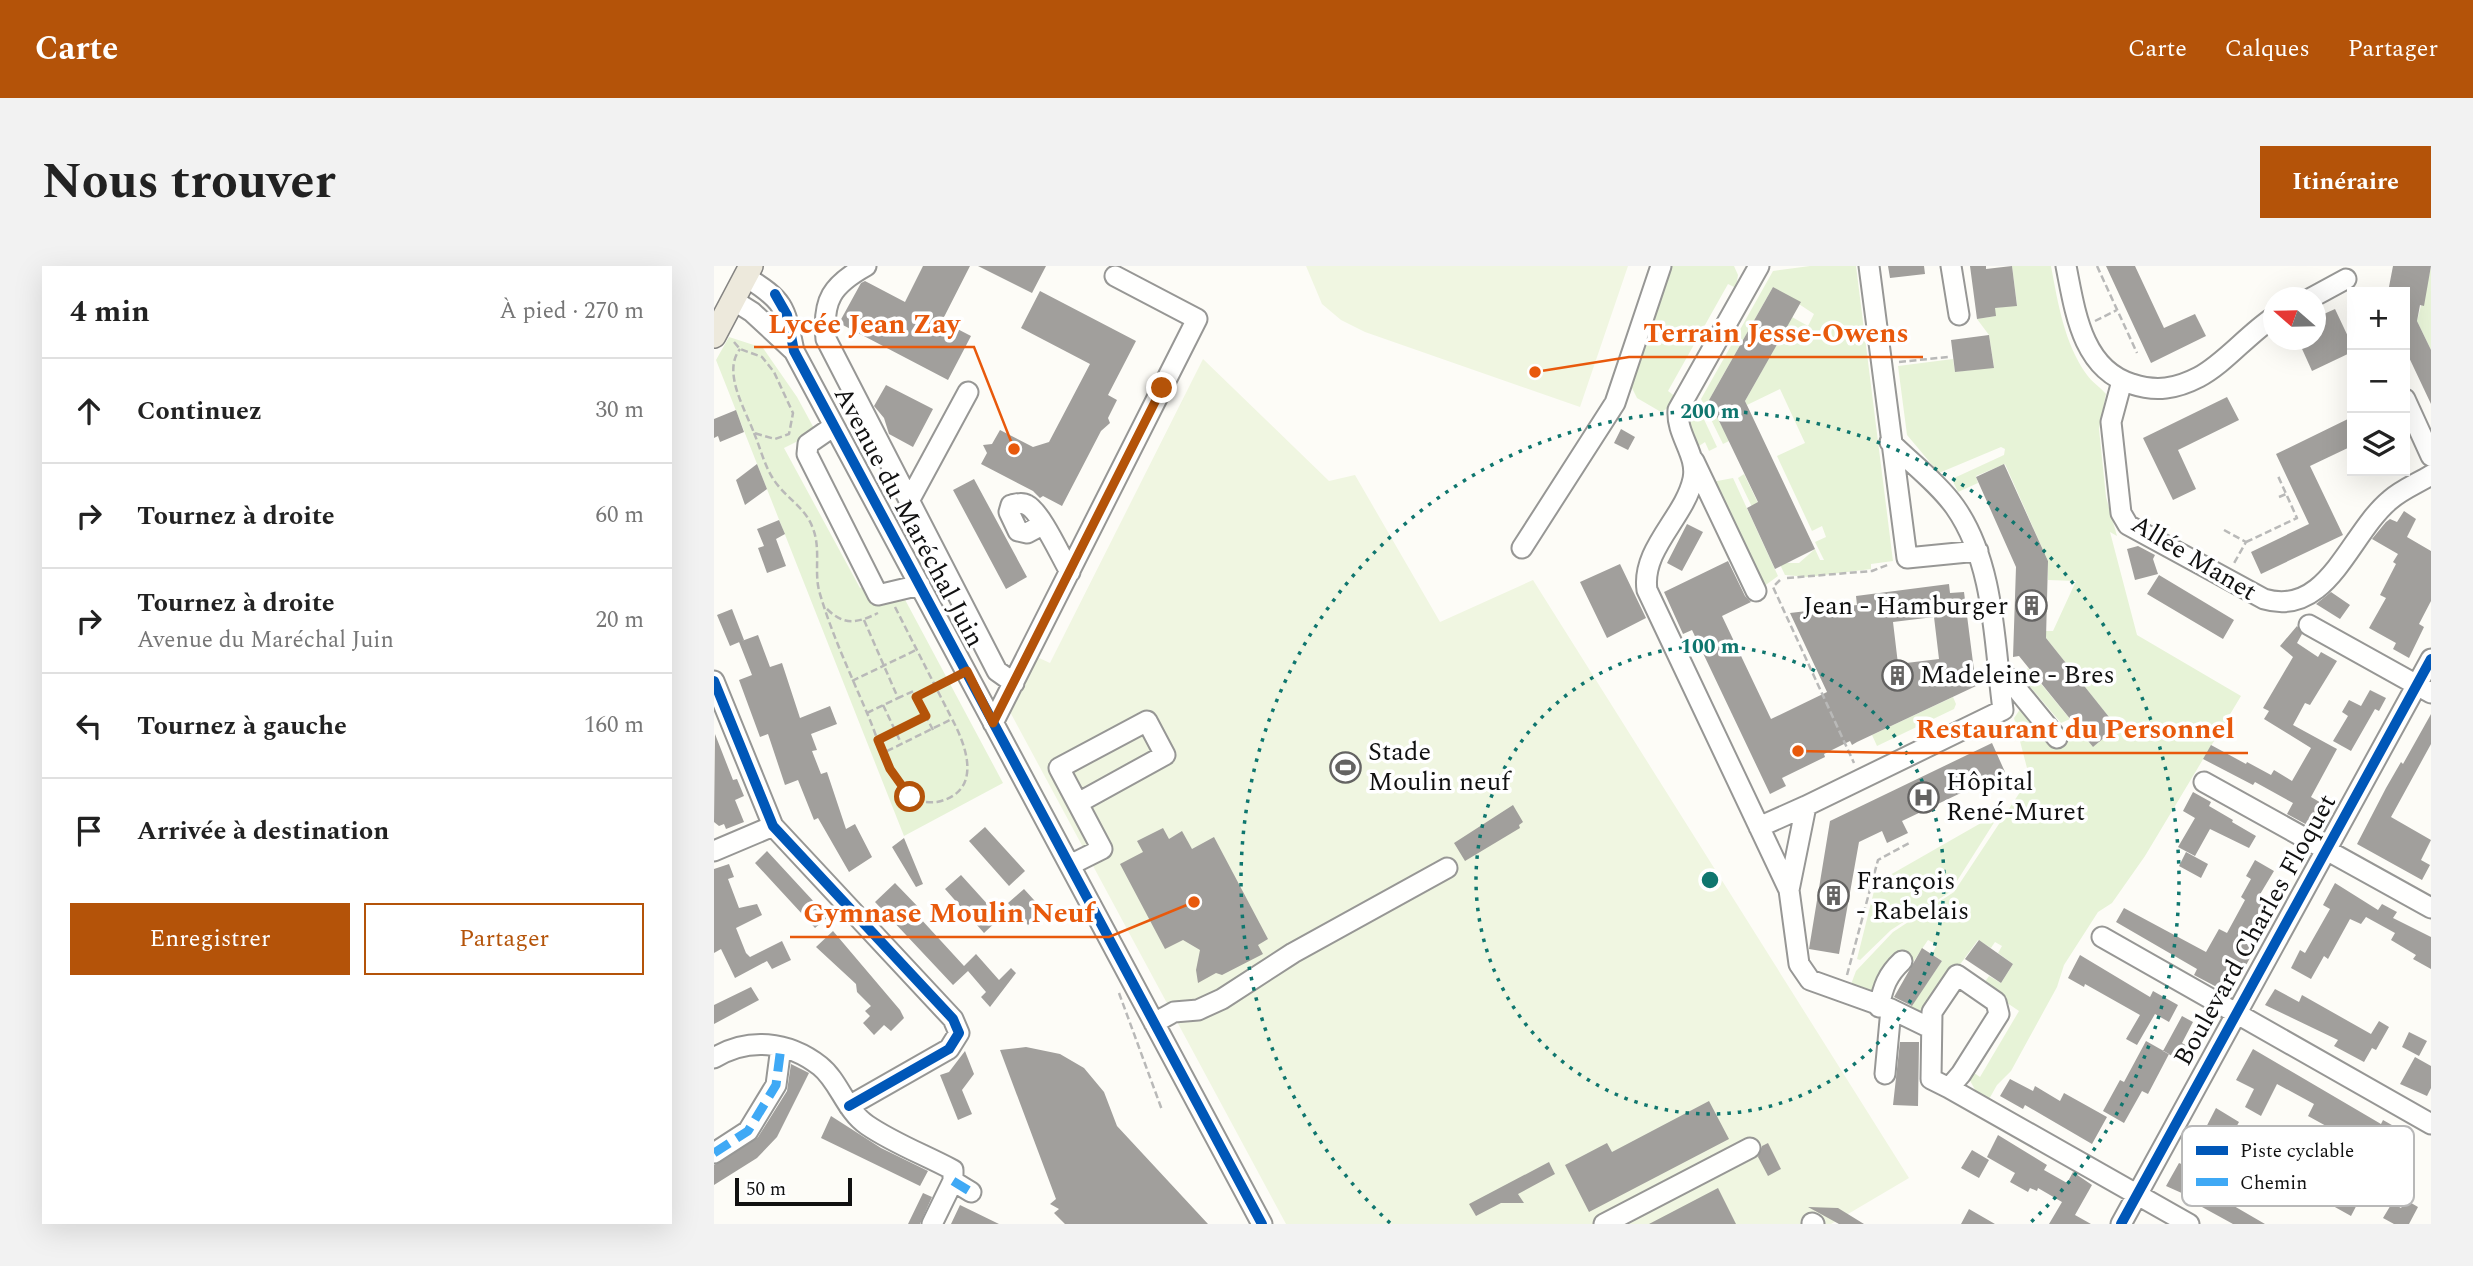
<!DOCTYPE html>
<html lang="fr">
<head>
<meta charset="utf-8">
<style>
  :root { --surface:#fff; --page:#f2f2f2; --text:#222; --muted:#767676; --line:#e0e0e0; --accent:#b45309 }
  body { margin:0; font-family:Spectral,serif; background:var(--page); color:var(--text) }
  .controls { position:absolute; right:21px; top:21px; display:grid; overflow:hidden; border-radius:0px; box-shadow:0 7px 28px #0002 }
  .controls button { width:63px; height:63px; display:grid; place-items:center; padding:0; border:0; border-bottom:2px solid var(--line); background:var(--surface); color:var(--text); font:35px sans-serif }
  .compass { position:absolute; left:1549px; top:21px; width:63px; height:63px; border-radius:50%; background:var(--surface); box-shadow:0 7px 28px #0002; rotate:290deg }
  .scale { position:absolute; left:21px; bottom:18px; width:117px; box-sizing:border-box; padding-left:7px; border:4px solid #111; border-top:0; font-size:19px; line-height:24px; white-space:nowrap; color:#111; -webkit-text-stroke:5px #fff; paint-order:stroke }
  .stop { position:absolute; width:21px; height:21px; margin:-16px; border:5px solid #b45309; border-radius:50%; background:#fff }
  .stop.end { background:#b45309; border-color:#fff; box-shadow:0 2px 7px #0008 }
  .list { margin:0; padding:0; list-style:none }
  h2 { display:flex; justify-content:space-between; align-items:center; height:91px; margin:0; padding:0 28px; font-size:30px }
  h2 small { font-size:23px; font-weight:400; color:var(--muted) }
  .list li { display:grid; grid-template-columns:46px 1fr auto; gap:21px; align-items:center; box-sizing:border-box; height:105px; padding:0 28px; border-top:2px solid var(--line) }
  .list b { display:block; font-size:26px; white-space:nowrap }
  .list p { margin:0; font-size:23px; white-space:nowrap; color:var(--muted) }
  .list em { font-size:23px; font-style:normal; color:var(--muted) }
  .actions { display:flex; gap:14px; padding:21px 28px }
  .actions a { flex:1; padding:16px 0; border:2px solid var(--accent); border-radius:0px; text-align:center; font-size:24px; color:var(--accent) }
  .actions .main { background:var(--accent); color:#fff }
  .icon { flex:none; width:38px; height:38px; fill:none; stroke:currentColor; stroke-width:2; stroke-linecap:round; stroke-linejoin:round }
  .map { position:relative; flex:none; width:1717px; height:958px; overflow:hidden; border-radius:0px }
  header { display:flex; align-items:center; gap:42px; box-sizing:border-box; height:98px; padding:0 35px; background:var(--accent); color:#fff }
  header strong { font-size:33px }
  nav { display:flex; gap:38px; margin-inline-start:auto; font-size:24px }
  .intro { display:flex; align-items:center; justify-content:space-between; box-sizing:border-box; height:168px; padding:0 42px }
  h1 { margin:0; font-size:49px }
  .button { padding:18px 32px; border-radius:0px; background:var(--accent); color:#fff; font-size:24px; font-weight:700 }
  main { display:flex; gap:42px; padding:0 42px }
  aside { flex:1; background:var(--surface); border-radius:0px; box-shadow:0 7px 28px #0002 }
  .map>svg:first-child { display:block }
</style>
</head>
<body>
<header>
<strong>Carte</strong>
<nav><a>Carte</a><a>Calques</a><a>Partager</a></nav>
</header>
<div class="intro"><h1>Nous trouver</h1><a class="button">Itinéraire</a></div>
<main>
<aside>
<h2>4 min<small>À pied · 270 m</small></h2>
<ul class="list">
<li><svg class="icon" aria-label="ahead" viewBox="0 0 24 24"><path d="M12 20V5M6 11l6-6 6 6"/></svg><div><b>Continuez</b></div><em>30 m</em></li>
<li><svg class="icon" aria-label="right" viewBox="0 0 24 24"><path d="M7 20v-9h11M14 6l5 5-5 5"/></svg><div><b>Tournez à droite</b></div><em>60 m</em></li>
<li><svg class="icon" aria-label="right" viewBox="0 0 24 24"><path d="M7 20v-9h11M14 6l5 5-5 5"/></svg><div><b>Tournez à droite</b><p>Avenue du Maréchal Juin</p></div><em>20 m</em></li>
<li><svg class="icon" aria-label="left" viewBox="0 0 24 24"><path d="M17 20v-9H6M10 6l-5 5 5 5"/></svg><div><b>Tournez à gauche</b></div><em>160 m</em></li>
<li><svg class="icon" aria-label="arrive" viewBox="0 0 24 24"><path d="M6 21V4h12l-3 4 3 4H6"/></svg><div><b>Arrivée à destination</b></div></li>
</ul>
<div class="actions"><a class="main">Enregistrer</a><a>Partager</a></div>
</aside>
<div class="map">
<svg width="1717" height="958" viewBox="0 0 1717 958">
  <rect width="100%" height="100%" fill="#fdfcf7"/>
  <!-- green -->
  <path fill="#e7f3d7" d="M952,0H1020L1024,9L1022,22L1014,18L954,125L962,131L956,141L947,146L923,132L915,116Z
    M1096,0H1142L1179,295L1157,298V303L1094,311L1071,309L1024,212L1030,208L1073,297H1085L1101,283L1106,294H1110L1101,276L1112,271L1108,260L1098,265L1063,190L1091,177L1066,123L1033,139L1031,135L1078,51L1094,60L1100,48L1059,21L995,134L1015,175L1009,178L987,133L1059,5Z
    M1298,0H1337C1344,37 1350,77 1373,109C1378,116 1386,121 1392,128L1385,163L1392,231L1403,270L1396,266L1423,369L1527,430L1431,590L1398,637L1384,646L1350,699L1343,721L1297,805L1283,819L1274,835L1264,829L1254,811L1256,804L1266,811L1305,745L1268,720L1275,710L1287,717L1299,698L1284,687L1288,680L1281,676L1277,682L1264,674L1208,750L1175,732L1177,730L1196,742L1228,695L1218,688L1223,679L1214,674L1197,699L1179,692L1158,727L1136,721L1142,705L1179,666L1240,626L1310,520L1313,502L1300,452L1309,439L1342,480L1362,460L1379,481L1403,461L1332,372V365H1339L1362,315L1334,314V295L1291,198L1262,210L1264,217L1244,226L1238,213L1290,189L1291,183L1287,181L1225,207L1193,169L1184,100L1239,93L1241,106L1280,101L1275,69L1263,53L1281,50V42L1303,39Z
    M1717,2V84L1703,55Z
    M15,71L49,82L83,131L102,166L70,182L146,322L156,318L169,339L188,328L289,517L190,570L2,94Z
    M979,130L1003,181L995,185L991,176L982,182L971,147Z
    M1019,212L1064,310L1049,321L998,216Z
    M1314,402L1356,453L1347,457L1307,410Z
    M1239,431L1242,438L1240,443L1163,480L1158,469Z
    M1281,549V555L1236,626L1177,664L1146,694L1143,693L1162,617Z"/>
  <!-- pitch -->
  <path fill="#f0f6e1" d="M592,0H914L866,141L651,66L627,54L608,38Z
    M489,93L615,215L641,209L726,356L819,314L1195,912L1117,958H572L295,444L323,391L336,397Z"/>
  <!-- building -->
  <path fill="#a19f9c" fill-rule="evenodd" d="M209,0H256L228,55L257,70L234,114L125,57L147,17L151,15L191,36Z
    M264,0H332L318,27Z
    M1174,0H1210L1211,8L1176,12Z
    M1256,0H1272V3L1298,0L1303,40L1281,42L1282,50L1263,53Z
    M1392,0H1421L1450,62L1481,48L1492,70L1437,97Z
    M1679,0H1717L1710,40L1706,39L1703,55L1717,84V138L1691,83V26H1674Z
    M1059,21L1087,36L1031,135L1101,283L1061,303L1033,242L1044,236L995,134Z
    M326,25L422,75L394,129L403,134L394,152L396,157L387,165L348,240L329,230L326,232L319,225L267,198L273,187L269,179L278,178L286,164L319,181L335,176L376,98L307,62Z
    M1621,43L1638,79V86L1598,105L1584,74H1601V52Z
    M1275,69L1280,102L1241,106L1237,74Z
    M172,119L219,143L199,181L175,168L170,152L160,140Z
    M1513,131L1525,154L1464,184L1482,223L1459,234L1429,172Z
    M22,144L30,166L6,176L4,170L0,172V153Z
    M1638,151V180L1596,200L1629,269L1547,308L1537,286L1595,258L1562,188Z
    M907,163L921,171L914,184L900,177Z
    M43,198L53,223L31,239L22,214Z
    M1290,198L1334,295L1332,372L1403,461L1379,481L1305,390L1299,391L1302,301L1262,211Z
    M260,213L313,311L292,323L239,224Z
    M1690,245L1702,253L1693,271L1717,285V335L1705,358L1710,361L1695,392L1679,383L1682,377L1655,362L1672,332L1666,329L1682,298L1679,296L1684,288L1658,273L1672,256L1676,253L1683,256Z
    M65,254L71,268L62,273L72,300L53,307L44,282L50,280L43,263Z
    M973,258L989,266L968,305L953,297Z
    M1424,280L1441,289L1439,293L1444,308L1421,314L1413,283Z
    M1014,295L1031,330L1037,336L1008,350L1057,453L1113,426L1076,347L1143,339L1142,330L1235,318L1236,327L1250,326L1262,420L1143,476L1138,479L1136,475L1110,488L1111,491L1068,512L1072,520L1056,528L978,364L969,368L950,326ZM1220,351L1225,393L1184,398L1179,356Z
    M906,298L932,352L893,372L866,316Z
    M1445,309L1520,354L1509,373L1433,328Z
    M1617,326L1636,339L1626,353L1602,338Z
    M18,343L30,374L16,380L3,349Z
    M1583,360L1588,368L1583,377L1604,391L1607,386L1623,395L1596,439L1591,437L1579,459L1623,483L1597,531L1609,538L1597,561L1573,548L1579,537L1541,516L1539,519L1489,493L1497,479L1532,498L1533,496L1557,509L1560,504L1578,515L1597,482L1550,453L1555,445L1549,442L1579,391L1566,380Z
    M44,369L56,401L68,397L86,452L116,440L123,458L97,468L103,484L98,485L107,508L113,506L132,563L141,558L158,591L135,606L104,552L100,554L84,514L71,519L54,468L46,471L25,414L38,409L25,376Z
    M1656,424L1672,432L1665,445L1661,443L1637,485L1619,475L1634,450L1628,446L1635,434L1647,440Z
    M1717,448V478L1677,551L1717,574L1707,594L1716,599L1708,614L1643,578L1672,522L1687,496L1689,498Z
    M1,468L19,514L23,513L30,530L21,534L30,556L12,563L10,558L5,560L0,556Z
    M1278,477L1291,506L1188,555L1194,567L1173,577L1168,565L1145,576L1125,688L1095,683L1116,555Z
    M1479,526L1497,536L1495,540L1519,554L1518,556L1542,570L1535,582L1496,563L1481,590L1464,581L1481,552L1469,545Z
    M799,539L809,556L805,559L806,562L751,595L740,577Z
    M271,561L311,605L295,620L255,575Z
    M449,562L455,573L468,565L478,583L500,571L554,673L544,679L549,688L508,709L502,707L484,717L482,704L486,684L469,674L451,683L406,598L429,586L423,575Z
    M190,572L209,618L202,621L178,581Z
    M53,585L114,651L101,662L41,597Z
    M1472,586L1494,598L1487,612L1465,600Z
    M1541,594L1560,605L1545,630L1554,636L1531,677L1541,683L1516,728L1480,709L1483,703L1402,656L1410,642L1492,686L1505,663L1513,667L1531,634L1527,631L1537,613L1532,610Z
    M15,598L20,611L14,613L25,642L43,638L48,649L22,662L32,687L36,691L68,675L77,694L58,703L53,695L21,712L7,683L0,687V603Z
    M247,609L286,652L270,667L231,623Z
    M181,617L210,647L205,651L250,700L262,688L285,714L297,702L302,707L276,741L267,731L272,726L254,705L239,719L161,636Z
    M1621,617L1664,644L1668,638L1683,646L1679,652L1717,671V703L1699,693L1702,689L1677,674L1681,667L1652,651L1647,658L1636,653L1614,693L1610,690L1597,713L1577,702L1586,684L1591,687L1616,643L1609,639Z
    M310,623L330,645L314,659L294,637Z
    M119,665L186,744L190,752L177,765L170,759L160,769L149,757L156,750L151,745L157,740L143,726L142,718L102,681Z
    M1265,674L1299,698L1287,717L1251,693Z
    M1208,682L1228,695L1198,740L1180,731Z
    M1366,689L1436,731L1439,725L1464,739L1455,756L1441,748L1423,779L1412,773L1426,749L1371,718L1370,721L1354,712Z
    M37,721L45,734L0,758V739Z
    M1561,723L1585,736L1588,729L1657,768L1665,755L1675,761L1662,784L1658,782L1650,796L1620,780L1624,774L1551,739Z
    M1468,750L1479,756L1468,777L1477,782L1469,796L1449,785Z
    M1695,766L1713,775L1705,790L1688,781Z
    M1432,775L1455,788L1434,828L1428,825L1410,857L1389,845L1406,814L1410,816Z
    M1186,776H1205L1204,840L1179,839Z
    M312,781L346,788L370,802L390,826L403,860L494,958H351L340,947L345,943L336,938L342,933L286,784Z
    M1539,783L1667,858L1669,854L1701,872L1689,892L1649,868L1643,877L1594,850L1600,838L1563,818L1547,850L1531,841L1540,823L1522,814Z
    M251,785L260,808L248,824L258,848L244,854L226,809L235,806Z
    M1701,791L1717,800V822L1713,830L1686,818Z
    M77,798L95,807L63,871L43,892L0,919V899L44,871L73,825Z
    M1296,813L1319,825L1321,820L1346,835L1350,827L1393,851L1378,878L1311,839L1309,843L1286,830Z
    M995,835L1015,873L875,946L851,899L893,877L898,886Z
    M1502,842L1525,856L1513,878L1507,875L1488,909L1494,913L1489,922L1551,958H1519L1488,941L1490,937L1452,920L1465,897L1472,900Z
    M117,850L167,882L214,905L206,920L107,872Z
    M1584,860L1596,867L1584,890L1618,910L1628,893L1651,904L1647,912L1670,925L1663,937L1648,929L1637,950L1585,921L1591,911L1561,894L1555,904L1534,896L1542,881L1559,891L1564,881L1571,885Z
    M1284,869L1333,899L1330,904L1353,917L1359,906L1378,919L1361,949L1377,958H1335L1348,936L1324,922L1323,925L1316,922L1314,926L1296,916L1301,907L1273,891Z
    M1054,877L1067,903L1054,910L1044,891L1048,880Z
    M1258,884L1275,894L1265,912L1247,902Z
    M835,896L841,908L804,928L810,937H787L762,950L755,938Z
    M1004,922L1022,958H935Z
    M209,927L218,931L206,958H194Z
    M1692,934L1704,941L1695,958H1680L1669,952L1678,937L1687,942Z
    M246,939L285,958H237Z
    M1094,941L1124,942L1150,958H1125Z
    M1255,943L1281,958H1247Z"/>
  <g fill="none" stroke-linecap="round" stroke-linejoin="round">
    <defs>
      <path id="minor" d="M152,0C118,19 108,34 112,73L283,405L300,417
        M1045,0L964,144C962,169 984,189 979,213C971,251 927,283 933,324L1075,624L1085,698L1096,714L1177,743L1216,762
        M1155,0L1193,292L1264,285
        M1237,0L1245,49
        M1352,0C1361,45 1368,103 1418,118C1442,126 1462,123 1485,111C1510,98 1534,68 1560,51
        M32,11C71,35 71,41 80,85L548,958
        M1597,32L1632,13
        M19,34L38,46L80,85
        M1408,115L1397,156L1407,247L1414,259L1550,333C1614,352 1635,268 1676,234C1687,224 1704,217 1717,209
        M1691,133L1717,190
        M120,160L94,178L93,188L164,329L206,319
        M980,195L1042,325
        M195,235L254,126
        M328,259L313,267L304,265L295,246L297,239C303,238 308,236 313,239C327,246 347,291 356,306
        M808,282L901,137L947,0
        M1595,359L1717,427
        M1284,407L1293,411L1343,472
        M0,415L59,560L239,753L245,767L235,783L135,840
        M279,457L483,53L401,10
        M1490,516L1717,642
        M1045,561L1092,540
        M0,585L59,560
        M356,599L388,583L345,502L433,455L451,489L364,537
        M1075,624L1092,540L1289,444C1280,377 1281,298 1241,241C1224,217 1197,197 1176,176
        M1388,671L1717,858
        M1243,709L1282,736L1285,748L1247,808L1235,822L1217,813L1218,746Z
        M1165,741C1169,721 1173,709 1188,695
        M440,757L460,746L484,744L508,733L579,687L733,602
        M0,792C34,771 74,775 106,800C125,815 132,845 153,859C179,877 211,889 239,904V915L218,958
        M1171,808L1177,743
        M1235,822L1475,958
        M0,887L34,865L62,819L67,781
        M239,915L257,926
        M1098,957L1100,958
        M890,958L1036,882
        M1407,958L1717,393"/>
      <path id="major" d="M0,70L37,0"/>
    </defs>
    <!-- minor casing -->
    <use href="#minor" stroke="#979795" stroke-width="23"/>
    <!-- major casing -->
    <use href="#major" stroke="#858482" stroke-width="26"/>
    <!-- path -->
    <path stroke="#b9b9b8" stroke-width="2.5" stroke-dasharray="7 3.5" stroke-linecap="butt" d="M1383,0L1423,87
      M1381,55L1403,44
      M20,76L26,83L48,91L60,106L79,147L75,168L61,173L40,167C31,143 8,106 26,83
      M1185,96L1234,91
      M40,167C46,181 50,198 58,211C69,230 90,240 98,260C108,283 99,306 106,328C118,369 137,409 153,447C165,474 172,507 193,528C200,535 213,537 223,536C269,526 253,481 238,453L169,487
      M1565,231L1572,228
      M1510,264L1532,276L1519,299
      M1532,276L1583,252L1564,210
      M1073,312L1158,305L1176,298
      M1066,314L1059,321L1140,497
      M181,341L238,453
      M113,343C130,360 144,357 164,347
      M150,354L184,432L200,425L202,431
      M138,415L202,384
      M169,439L188,479
      M153,447L184,432
      M219,464L202,431L237,413
      M164,474L211,451
      M1133,709L1164,594L1197,576
      M405,727L448,844"/>
    <!-- minor -->
    <use href="#minor" stroke="#fffffe" stroke-width="19"/>
    <!-- major -->
    <use href="#major" stroke="#ede9dc" stroke-width="23"/>
    <!-- quiet -->
    <path stroke="#3fa9f5" stroke-width="9" stroke-dasharray="18 9" stroke-linecap="butt" d="M0,887L34,865L62,819L67,781
      M239,915L257,926"/>
    <defs>
      <path id="cycleway" d="M61,28L73,49L80,85L548,958
        M0,415L59,560L239,753L245,767L235,783L135,840
        M1407,958L1717,393"/>
    </defs>
    <!-- cycleway casing -->
    <use href="#cycleway" stroke="#fff" stroke-width="15"/>
    <!-- cycleway -->
    <use href="#cycleway" stroke="#0057b8" stroke-width="10"/>
  </g>
  <g fill="none" stroke-linecap="round" stroke-linejoin="round">
    <!-- route -->
    <path stroke="#b45309" stroke-width="9" d="M196,531L176,503L164,474L212,450L202,431L253,405L279,457L448,122"/>
  </g>
  <!-- distance rings -->
  <g fill="none" stroke="#0f766e" stroke-width="3.5" stroke-dasharray="3.5 7">
    <circle cx="996" cy="614" r="234"/>
    <path d="M676 957A469 469 0 1 1 1316 957"/>
  </g>
  <!-- icons -->
  <defs>
    <symbol id="building-ring" viewBox="-11 -11 22 22"><circle r="9.5" fill="#fff" stroke="#646362" stroke-width="1.5"/><path d="M-4-6H4V6H1V3H-1V6H-4ZM-2.5-4.3h1.7v1.8h-1.7ZM.8-4.3h1.7v1.8H.8ZM-2.5-1h1.7V.8h-1.7ZM.8-1h1.7V.8H.8Z" fill="#646362"/></symbol>
    <symbol id="stadium-ring" viewBox="-11 -11 22 22"><circle r="9.5" fill="#fff" stroke="#646362" stroke-width="1.5"/><path d="M0-5a6.5 5 0 1 0 0 10a6.5 5 0 1 0 0-10ZM-3.5-1.8h7v3.6h-7Z" fill="#646362"/></symbol>
    <symbol id="hospital-ring" viewBox="-11 -11 22 22"><circle r="9.5" fill="#fff" stroke="#646362" stroke-width="1.5"/><path d="M-5-5h3v3.5h4V-5h3V5h-3V1.5h-4V5h-3Z" fill="#646362"/></symbol>
  </defs>
  <g fill-rule="evenodd">
    <use href="#building-ring" x="1300" y="322" width="35" height="35"/>
    <use href="#building-ring" x="1166" y="392" width="35" height="35"/>
    <use href="#stadium-ring" x="614" y="484" width="35" height="35"/>
    <use href="#hospital-ring" x="1192" y="514" width="35" height="35"/>
    <use href="#building-ring" x="1102" y="612" width="35" height="35"/>
  </g>
  <g text-anchor="middle" dominant-baseline="central" stroke-width="7" stroke-linejoin="round" paint-order="stroke">
    <!-- street labels -->
    <g font-size="26" fill="#111" stroke="#fff">
      <text transform="translate(195 251) rotate(62)">Avenue du Maréchal Juin</text>
      <text transform="translate(1480 292) rotate(31)">Allée Manet</text>
      <text transform="translate(1541 664) rotate(-61)">Boulevard Charles Floquet</text>
    </g>
    <!-- poi labels -->
    <g font-size="26" fill="#111" stroke="#fff" text-anchor="start">
      <text x="1294" y="340" text-anchor="end">Jean - Hamburger</text>
      <text x="1206" y="409">Madeleine - Bres</text>
      <text x="654" y="486">Stade<tspan x="654" dy="30">Moulin neuf</tspan></text>
      <text x="1232" y="516">Hôpital<tspan x="1232" dy="30">René-Muret</tspan></text>
      <text x="1142" y="615">François<tspan x="1142" dy="30">- Rabelais</tspan></text>
    </g>
  </g>
  <!-- legend -->
  <rect x="1468" y="860" width="232" height="80" rx="10" fill="#fff" stroke="#b8b8b8" stroke-width="2"/>
  <rect x="1482" y="880" width="32" height="9" fill="#0057b8"/>
  <rect x="1482" y="912" width="32" height="8" fill="#3fa9f5"/>
  <g font-size="19" fill="#111">
    <text x="1526" y="891">Piste cyclable</text>
    <text x="1526" y="923">Chemin</text>
  </g>
  <circle cx="996" cy="614" r="10" fill="#0f766e" stroke="#fff" stroke-width="3.5"/>
  <g font-size="21" text-anchor="middle" font-weight="bold" fill="#0f766e" stroke="#fff" stroke-width="7" stroke-linejoin="round" paint-order="stroke">
    <text x="996" y="152">200 m</text>
    <text x="996" y="387">100 m</text>
  </g>
  <!-- callouts -->
  <path fill="none" stroke="#e8590c" stroke-width="2.5" d="M300 183L260 81H40M821 106L915 91H1209M1084 485L1187 487H1534M480 636L395 671H76"/>
  <g fill="#e8590c" stroke="#fff" stroke-width="2.5">
    <circle cx="300" cy="183" r="7"/>
    <circle cx="821" cy="106" r="7"/>
    <circle cx="1084" cy="485" r="7"/>
    <circle cx="480" cy="636" r="7"/>
  </g>
  <g font-size="28" text-anchor="middle" font-weight="bold" fill="#e8590c" stroke="#fff" stroke-width="7" stroke-linejoin="round" paint-order="stroke">
    <text x="150" y="67">Lycée Jean Zay</text>
    <text x="1062" y="76">Terrain Jesse-Owens</text>
    <text x="1361" y="472">Restaurant du Personnel</text>
    <text x="235" y="656">Gymnase Moulin Neuf</text>
  </g>
</svg>
<div class="controls">
<button>+</button>
<button>−</button>
<button><svg class="icon" aria-label="layers" viewBox="0 0 24 24"><path d="M12 4l9 5-9 5-9-5zM3 14l9 5 9-5"/></svg></button>
</div>
<svg class="compass" viewBox="-18 -18 36 36"><path d="M0-13l5 13h-10z" fill="#e53935"/><path d="M0 13l5-13h-10z" fill="#767676"/></svg>
<div class="scale">50 m</div>
<div class="stop" style="left:196px;top:531px"></div>
<div class="stop end" style="left:448px;top:122px"></div>
</div>
</main>
</body>
</html>
